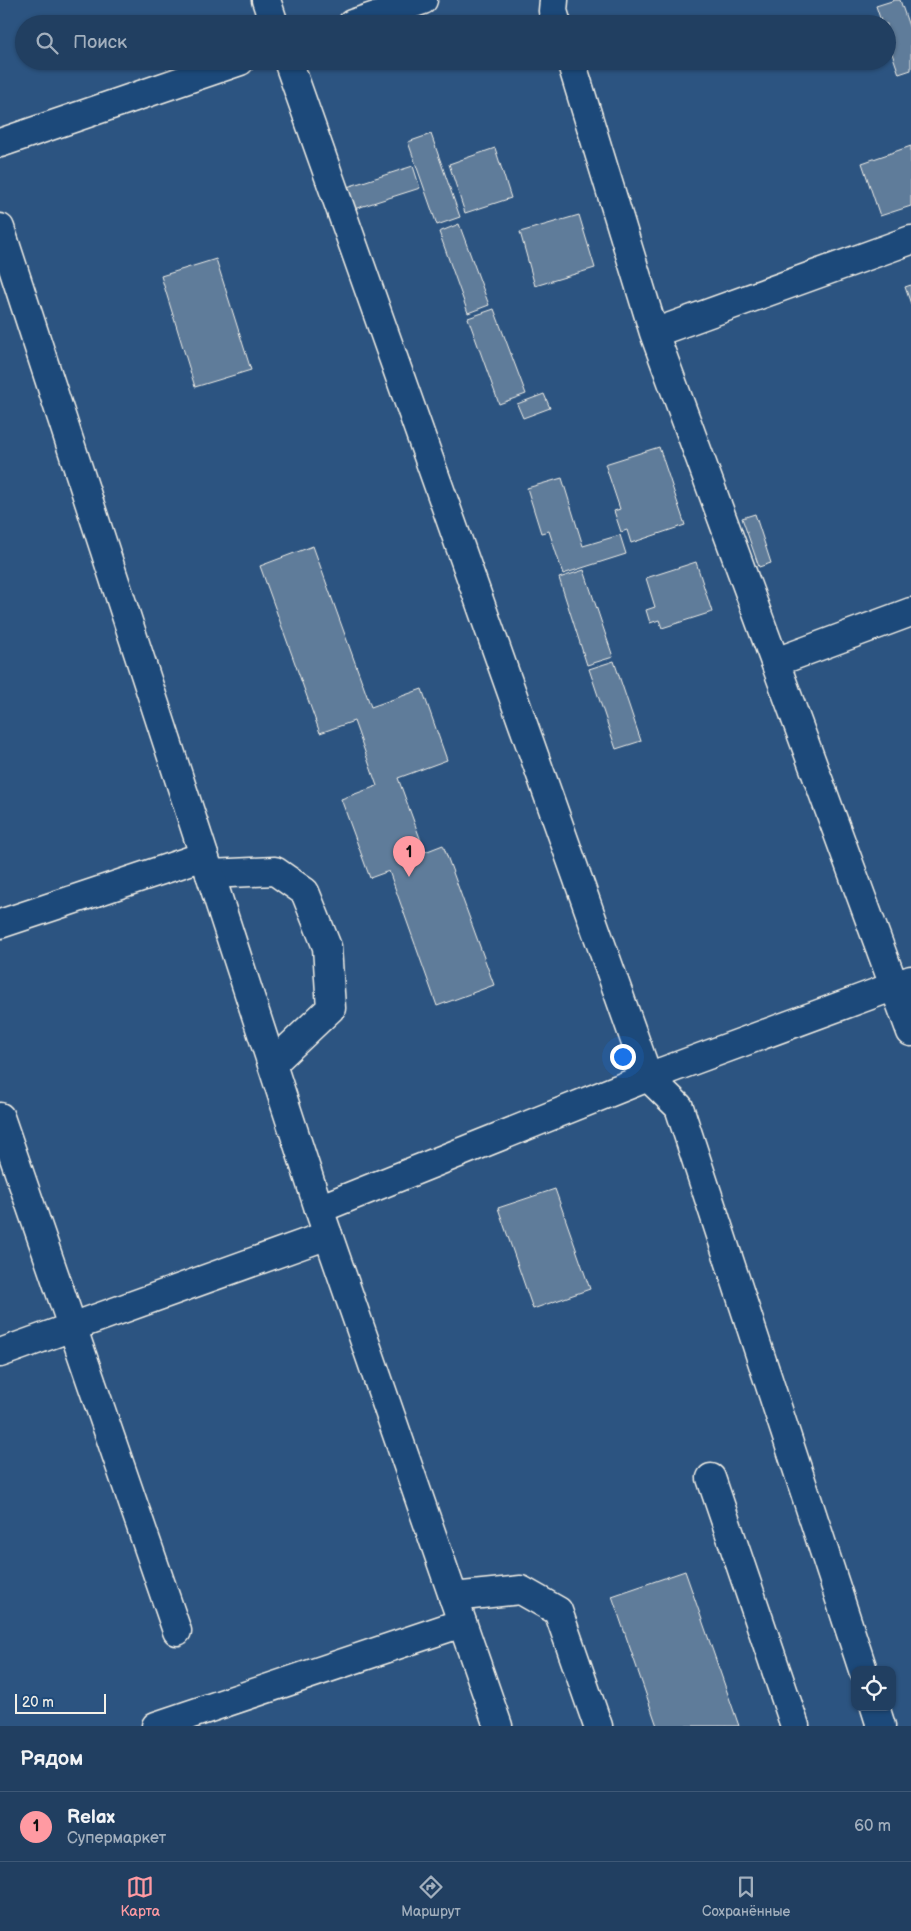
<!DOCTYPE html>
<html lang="ru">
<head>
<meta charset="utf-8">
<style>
  :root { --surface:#213f61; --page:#294667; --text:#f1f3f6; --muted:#a2afbd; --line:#3e5876; --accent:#ff9aa2 }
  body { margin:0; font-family:"Balsamiq Sans",sans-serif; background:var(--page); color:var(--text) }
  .controls { position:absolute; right:15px; bottom:15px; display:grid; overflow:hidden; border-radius:10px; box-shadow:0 1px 4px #0004 }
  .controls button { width:45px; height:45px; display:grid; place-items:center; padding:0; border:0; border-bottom:1px solid var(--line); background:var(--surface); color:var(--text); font:25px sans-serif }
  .scale { position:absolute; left:15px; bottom:12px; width:91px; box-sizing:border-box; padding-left:5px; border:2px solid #f4f1e8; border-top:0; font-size:14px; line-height:18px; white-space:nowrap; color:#f4f1e8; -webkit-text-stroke:4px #1f4a7a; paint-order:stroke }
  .you { position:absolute; left:622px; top:1056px; width:18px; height:18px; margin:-12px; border:4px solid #fff; border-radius:50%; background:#1a73e8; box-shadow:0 0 0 8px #1a73e833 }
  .badge { display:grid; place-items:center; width:32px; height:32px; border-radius:50%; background:var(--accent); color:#111; font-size:16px; font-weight:700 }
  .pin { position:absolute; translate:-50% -41px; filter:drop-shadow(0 1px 2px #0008) }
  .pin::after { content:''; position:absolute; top:26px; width:18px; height:15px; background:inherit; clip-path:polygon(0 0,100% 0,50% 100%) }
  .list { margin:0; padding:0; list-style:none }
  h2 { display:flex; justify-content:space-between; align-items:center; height:65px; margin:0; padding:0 20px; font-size:21px }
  h2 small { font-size:16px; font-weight:400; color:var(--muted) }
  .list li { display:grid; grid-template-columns:32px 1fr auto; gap:15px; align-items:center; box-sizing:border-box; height:70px; padding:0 20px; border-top:1px solid var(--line) }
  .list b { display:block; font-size:19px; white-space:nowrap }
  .list p { margin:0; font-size:16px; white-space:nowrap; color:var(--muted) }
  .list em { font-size:16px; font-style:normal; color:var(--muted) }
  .icon { flex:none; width:28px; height:28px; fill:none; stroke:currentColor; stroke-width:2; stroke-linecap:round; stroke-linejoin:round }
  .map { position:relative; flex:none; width:911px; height:1726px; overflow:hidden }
  .search { position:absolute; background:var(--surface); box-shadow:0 1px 4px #0004; left:15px; right:15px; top:15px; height:55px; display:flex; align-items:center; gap:12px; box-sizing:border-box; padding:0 18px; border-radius:28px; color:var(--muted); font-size:19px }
  .sheet { height:135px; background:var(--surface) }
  nav { display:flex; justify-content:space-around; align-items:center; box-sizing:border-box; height:70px; border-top:1px solid var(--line); background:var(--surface); font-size:14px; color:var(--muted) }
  nav a { display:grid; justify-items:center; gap:2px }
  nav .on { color:var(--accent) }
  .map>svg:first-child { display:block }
</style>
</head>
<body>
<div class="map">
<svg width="911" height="1726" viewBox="0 0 911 1726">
  <rect width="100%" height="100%" fill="#2c5481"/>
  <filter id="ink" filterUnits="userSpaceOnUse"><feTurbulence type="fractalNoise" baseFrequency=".02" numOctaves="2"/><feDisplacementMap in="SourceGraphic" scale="10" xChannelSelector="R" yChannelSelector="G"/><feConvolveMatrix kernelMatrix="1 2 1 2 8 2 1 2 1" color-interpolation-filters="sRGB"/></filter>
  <g filter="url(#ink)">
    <!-- building -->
    <path fill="#5e7b9a" stroke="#f4f1e8" d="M895,0H900L911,32V70L899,74L887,39V24H882L876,6Z
      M431,134L460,217L437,225L408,142Z
      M911,146V206L880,216L862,163Z
      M495,148L511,198L465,213L449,164Z
      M413,166L420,188L354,209L347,187Z
      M579,215L595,268L535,286L520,232Z
      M459,224L489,305L468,313L439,232Z
      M216,259L251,370L195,387L161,276Z
      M911,285V304L905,287Z
      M494,309L526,394L499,404L468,318Z
      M544,394L550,408L523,418L517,404Z
      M659,447L685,525L631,543L627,530L621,532L614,511L620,509L605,464Z
      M562,478L583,546L620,535L626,554L563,574L549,531L541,533L527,488Z
      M755,514L771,563L759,567L742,518Z
      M313,546L371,707L422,689L447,760L398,778L425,852L443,845L494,985L437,1006L389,871L370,878L341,799L377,786L354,721L320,733L260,566Z
      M696,562L712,612L662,628L659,620L650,623L646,610L655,607L646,578Z
      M584,570L613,657L587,665L559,578Z
      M614,661L641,741L616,749L589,669Z
      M555,1189L590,1289L533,1309L498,1208Z
      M685,1571L739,1726H657L612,1596Z"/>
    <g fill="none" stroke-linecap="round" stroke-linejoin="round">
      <defs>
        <path id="minor" d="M266,0L274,24
          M554,0L553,11L557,24
          M352,24L423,0
          M288,61L648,1077L679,1107L863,1670
          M571,61L654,333L911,1032
          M0,143L240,61
          M654,333L911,240
          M776,662L911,612
          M210,874L275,871L305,892L327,947L331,1008L272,1064
          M0,924L204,856
          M0,1117L177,1631
          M319,1209L648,1077L911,980
          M0,1353L328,1235
          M711,1478L795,1726
          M453,1597L521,1590L558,1611L598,1726
          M875,1707L881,1726
          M156,1726L462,1623"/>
        <path id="highway" d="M0,228L319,1209L498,1726"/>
      </defs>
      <!-- minor casing -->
      <use href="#minor" stroke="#f4f1e8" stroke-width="31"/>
      <!-- highway casing -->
      <use href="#highway" stroke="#f4f1e8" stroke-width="31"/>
      <!-- minor -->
      <use href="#minor" stroke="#1f4a7a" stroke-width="28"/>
      <!-- highway -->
      <use href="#highway" stroke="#1f4a7a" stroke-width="28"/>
    </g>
  </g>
</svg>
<div class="controls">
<button><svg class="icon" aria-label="locate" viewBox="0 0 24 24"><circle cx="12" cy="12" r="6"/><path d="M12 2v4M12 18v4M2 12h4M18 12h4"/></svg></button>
</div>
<div class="scale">20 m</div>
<div class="you"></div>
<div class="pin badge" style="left:409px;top:877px">1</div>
<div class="search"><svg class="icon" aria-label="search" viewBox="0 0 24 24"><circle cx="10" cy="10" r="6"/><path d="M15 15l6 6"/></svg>Поиск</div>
</div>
<section class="sheet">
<h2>Рядом<small></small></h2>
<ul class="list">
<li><span class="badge">1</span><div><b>Relax</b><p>Супермаркет</p></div><em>60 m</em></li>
</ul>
</section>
<nav>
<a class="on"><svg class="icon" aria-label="map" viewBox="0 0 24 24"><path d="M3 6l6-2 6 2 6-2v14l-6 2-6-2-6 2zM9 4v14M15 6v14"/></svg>Карта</a>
<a><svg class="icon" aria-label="directions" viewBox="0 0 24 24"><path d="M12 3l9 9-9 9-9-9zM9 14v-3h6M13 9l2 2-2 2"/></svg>Маршрут</a>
<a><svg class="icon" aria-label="saved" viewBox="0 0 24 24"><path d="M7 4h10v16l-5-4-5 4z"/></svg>Сохранённые</a>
</nav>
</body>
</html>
